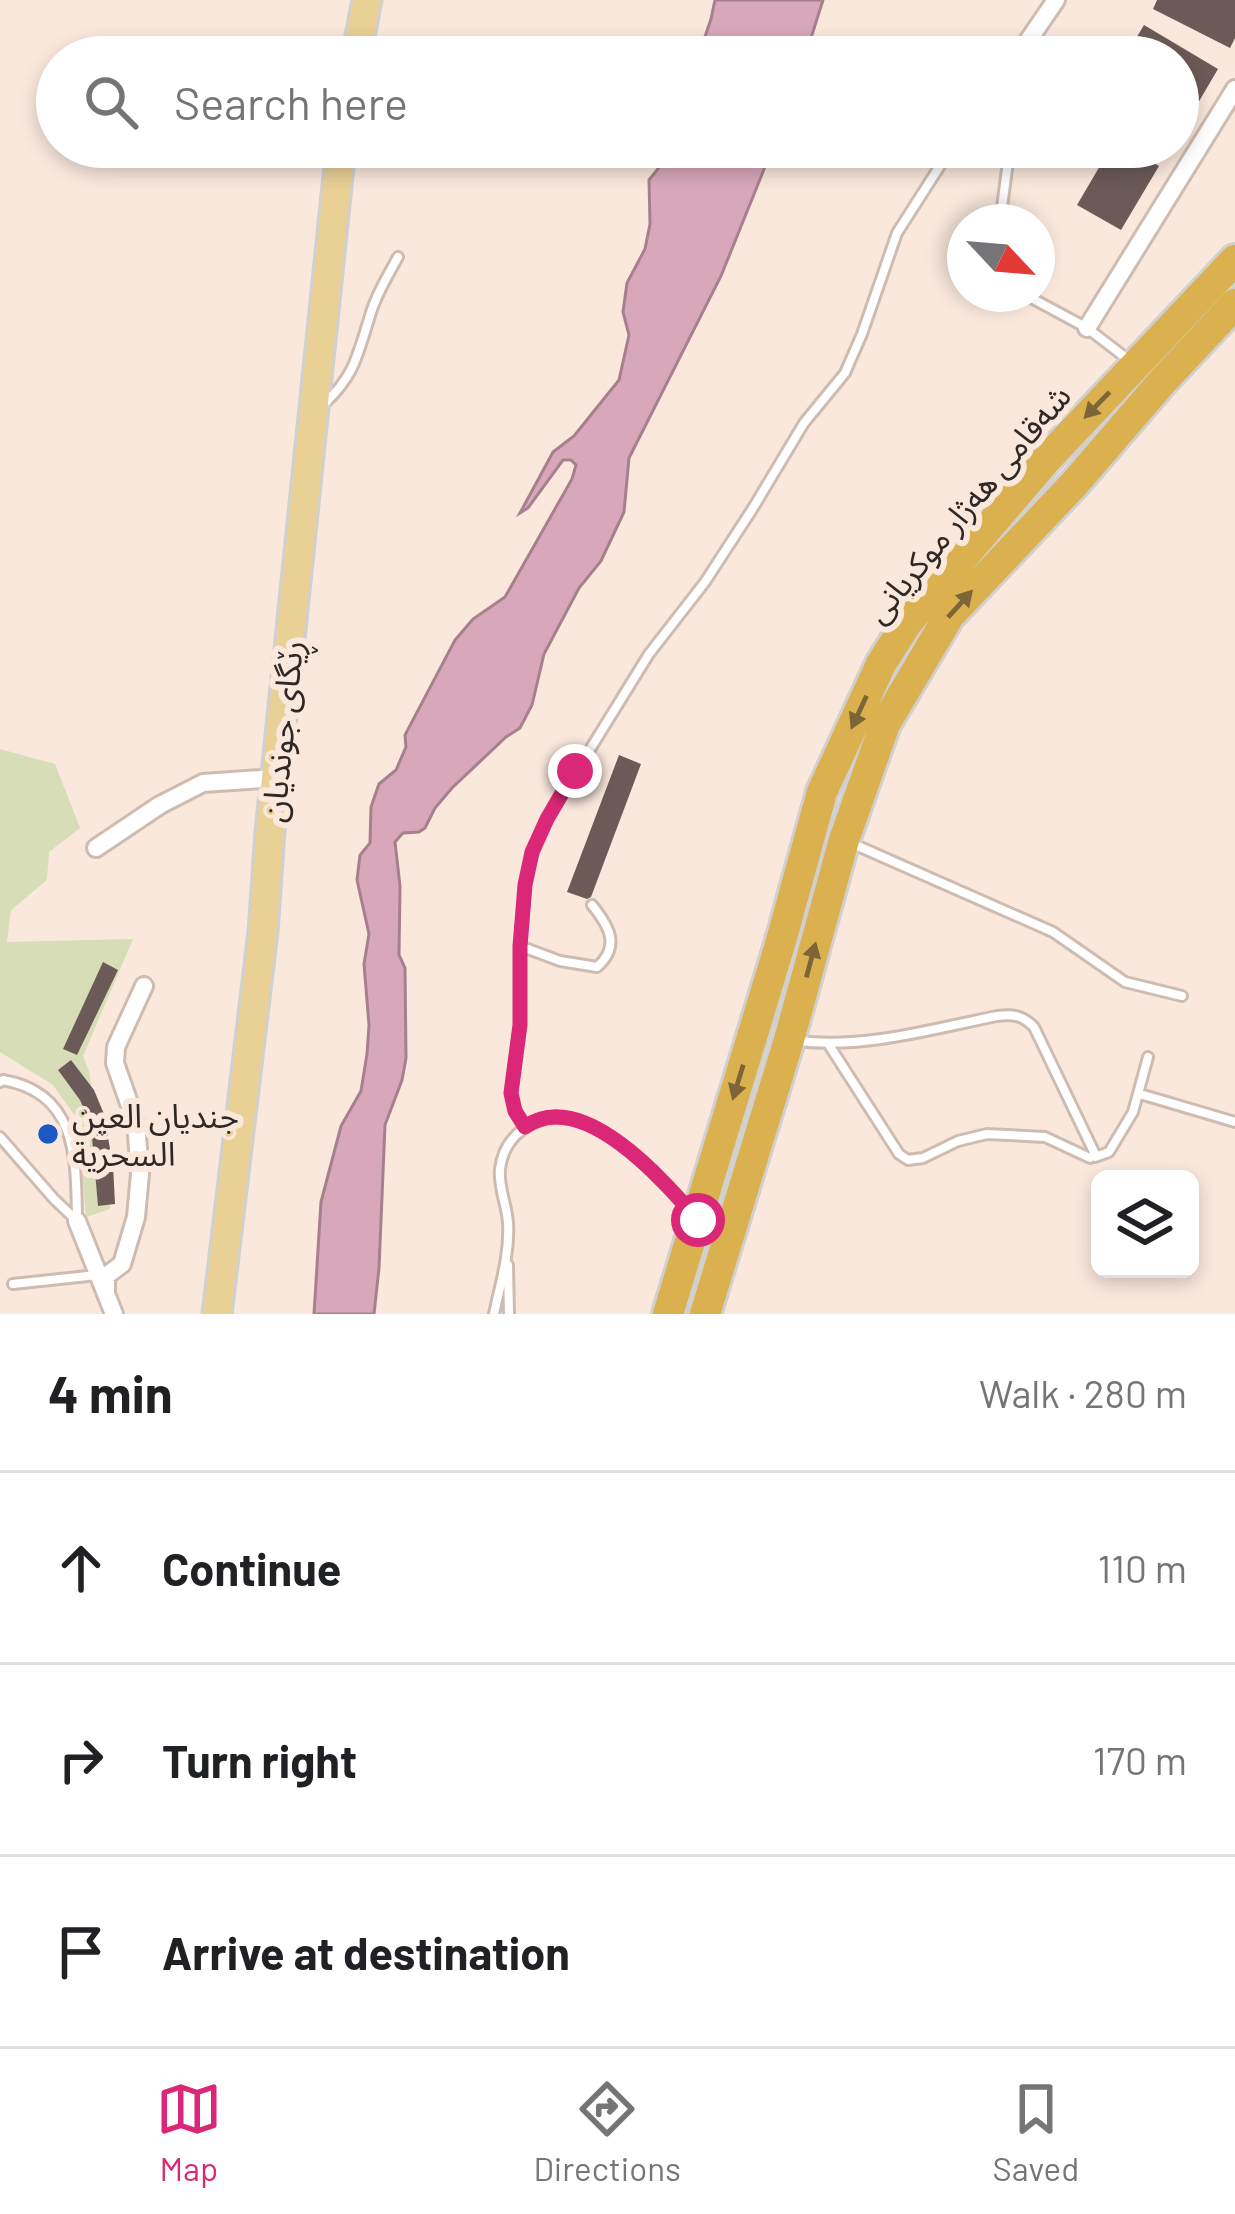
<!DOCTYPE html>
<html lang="en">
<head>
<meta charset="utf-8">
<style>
  :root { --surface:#fff; --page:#f2f2f2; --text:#202124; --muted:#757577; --line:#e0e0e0; --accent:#db2777 }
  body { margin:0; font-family:Barlow,"Noto Sans Arabic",sans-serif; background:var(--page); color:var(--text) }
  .controls { position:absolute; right:36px; bottom:36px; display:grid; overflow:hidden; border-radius:18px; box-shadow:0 6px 18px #0003 }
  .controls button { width:108px; height:108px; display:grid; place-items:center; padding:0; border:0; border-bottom:3px solid var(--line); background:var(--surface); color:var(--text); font:60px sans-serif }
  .compass { position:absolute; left:947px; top:204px; width:108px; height:108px; border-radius:50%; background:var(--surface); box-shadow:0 6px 18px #0003; rotate:116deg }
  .stop { position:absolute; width:36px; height:36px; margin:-27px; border:9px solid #db2777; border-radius:50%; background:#fff }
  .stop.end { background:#db2777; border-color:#fff; box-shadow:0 3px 12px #0008 }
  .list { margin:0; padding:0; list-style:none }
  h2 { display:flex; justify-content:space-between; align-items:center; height:156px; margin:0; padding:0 48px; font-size:51px }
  h2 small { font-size:39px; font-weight:400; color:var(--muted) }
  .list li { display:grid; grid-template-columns:78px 1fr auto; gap:36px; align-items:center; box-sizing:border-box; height:192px; padding:0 48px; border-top:3px solid var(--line) }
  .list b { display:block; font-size:45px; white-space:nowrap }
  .list em { font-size:39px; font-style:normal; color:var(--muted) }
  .icon { flex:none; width:66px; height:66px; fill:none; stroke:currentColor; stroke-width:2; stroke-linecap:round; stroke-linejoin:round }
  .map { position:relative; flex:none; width:1235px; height:1314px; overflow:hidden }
  .search { position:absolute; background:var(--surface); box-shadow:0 6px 18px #0003; left:36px; right:36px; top:36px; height:132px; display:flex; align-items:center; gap:30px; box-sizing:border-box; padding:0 42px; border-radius:66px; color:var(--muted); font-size:45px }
  .sheet { height:732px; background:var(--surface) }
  nav { display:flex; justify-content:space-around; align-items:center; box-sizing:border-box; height:168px; border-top:3px solid var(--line); background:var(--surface); font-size:33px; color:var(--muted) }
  nav a { display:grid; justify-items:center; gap:6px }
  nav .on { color:var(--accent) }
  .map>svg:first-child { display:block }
</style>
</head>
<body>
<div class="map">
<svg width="1235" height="1314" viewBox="0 0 1235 1314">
  <rect width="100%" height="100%" fill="#fae8dd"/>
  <!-- green -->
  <path fill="#d6ddb7" d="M0,749L55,764L80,828L49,852L47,880L11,910L7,942L133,939L83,1056L89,1071L110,1209L86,1217L78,1120L53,1085L0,1052Z"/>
  <!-- water -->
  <path fill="#d9a7ba" stroke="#a6818d" stroke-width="3" d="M715,0H823L805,57H698L711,19Z
    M669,147H773L721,276L629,458L624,512L601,561L579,588L544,654L532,705L520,728L506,737L452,788L435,808L425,828L419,832L403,833L395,842L400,886L399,955L405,968L406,1058L402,1080L385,1125L379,1268L374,1314H314L321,1202L341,1126L361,1091L367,1054L369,1025L364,964L369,934L357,880L360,855L370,843L371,807L379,784L396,770L406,747L405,735L455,640L473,619L505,597L572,479L576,465L571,460H563L528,508L520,513L553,452L574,436L619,380L629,335L623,312L627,283L645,249L650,224L649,180L661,165Z"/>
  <!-- building -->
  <path fill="#6c5a58" d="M1157,0H1235V38L1230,48L1153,9Z
    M1144,25L1218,69L1178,137V57H1125Z
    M1111,147H1126L1159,166L1121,230L1077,205Z
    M619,755L641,764L591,897L587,899L567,892Z
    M103,962L118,970L77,1055L63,1049Z
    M71,1060L94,1090L109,1126L106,1127L113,1165L115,1204L98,1206L91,1126L80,1100L58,1070Z"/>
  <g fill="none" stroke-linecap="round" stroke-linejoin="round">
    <defs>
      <path id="lane" d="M1003,222L1002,207L1010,147
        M1024,294L1087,328L1130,361
        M324,404C354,376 357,357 369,319C375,297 387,277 398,257
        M851,843L1053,932L1125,982L1182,996
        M520,946L560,961L597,967C621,946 609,926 592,905
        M798,1041C865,1049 932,1029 997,1016C1013,1014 1022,1015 1034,1027L1095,1154L1090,1158L1045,1137L987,1134L958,1141L923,1158L908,1160L899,1154L829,1045
        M0,1082L3,1080C77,1093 76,1157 77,1219
        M1140,1094L1235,1122
        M525,1127L515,1111L511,1093L520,1025V946L525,885L533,852L547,819L649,654L705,582L753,508L804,423L845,373L862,334L897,233L952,147
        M0,1137L54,1199L76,1220
        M1095,1157L1109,1152L1133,1112L1148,1057
        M508,1265L509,1314
        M13,1284L97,1275
        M494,1314C500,1285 510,1254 508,1223C507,1205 498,1187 500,1169C502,1153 510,1139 522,1130C577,1086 654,1171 688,1209"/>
      <path id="street" d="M1017,57L1056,0
        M1087,328L1235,89
        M96,848L160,805L203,783L276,778
        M77,1221L114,1314
        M106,1292V1276L122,1264L136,1217L140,1174L136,1123L115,1063L116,1047L144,986"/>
      <path id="primary" d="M356,57L367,0
        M217,1314L263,932L270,832L341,147"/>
      <path id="highway" d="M668,1314L781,941L822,792L881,664L907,623L1045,461L1235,260
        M705,1314L789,1040L844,840L885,724L949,616L1075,483L1161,383L1235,304"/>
    </defs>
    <!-- lane casing -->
    <use href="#lane" stroke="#cebcb1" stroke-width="14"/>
    <!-- street casing -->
    <use href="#street" stroke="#cebcb1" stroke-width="22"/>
    <!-- primary casing -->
    <use href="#primary" stroke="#d1d0cf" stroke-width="33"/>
    <!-- highway casing -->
    <use href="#highway" stroke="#d1d0cf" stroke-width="36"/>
    <!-- lane -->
    <use href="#lane" stroke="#fff" stroke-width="8"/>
    <!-- street -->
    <use href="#street" stroke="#fff" stroke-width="16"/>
    <!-- primary -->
    <use href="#primary" stroke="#e9d095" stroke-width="27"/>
    <!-- highway -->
    <use href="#highway" stroke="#dbb04e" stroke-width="30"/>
  </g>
  <!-- one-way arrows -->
  <defs><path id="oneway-solid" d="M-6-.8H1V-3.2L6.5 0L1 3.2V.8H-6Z" transform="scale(3)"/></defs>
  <g fill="#7c6537">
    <use href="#oneway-solid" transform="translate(1097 405) rotate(134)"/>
    <use href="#oneway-solid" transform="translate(960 604) rotate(-48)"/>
    <use href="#oneway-solid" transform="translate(859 712) rotate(115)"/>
    <use href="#oneway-solid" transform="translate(811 960) rotate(-75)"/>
    <use href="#oneway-solid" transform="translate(738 1082) rotate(107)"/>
  </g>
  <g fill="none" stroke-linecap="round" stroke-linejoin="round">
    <!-- route -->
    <path stroke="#db2777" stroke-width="15" d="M575,771L547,819L532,852L525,885L520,946V1025L511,1093L515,1111L525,1127C582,1086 664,1181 698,1220"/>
  </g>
  <!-- markers -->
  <circle fill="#1c58c4" stroke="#fae8dd" stroke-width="4.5" cx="48" cy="1134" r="12"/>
  <g text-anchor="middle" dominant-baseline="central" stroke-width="12" stroke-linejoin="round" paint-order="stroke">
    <!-- street labels -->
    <g font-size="33" fill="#2f2824" stroke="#fae8dd">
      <text transform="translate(967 503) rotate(-50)">شەقامی ھەژار موکریانی</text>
      <text transform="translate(281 731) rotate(-84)">ڕێگای جوندیان</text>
    </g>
    <!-- poi labels -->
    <g font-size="33" fill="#2f2824" stroke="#fae8dd" text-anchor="start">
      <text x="72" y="1115">جنديان العين<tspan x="72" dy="38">السحرية</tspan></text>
    </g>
  </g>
</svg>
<div class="controls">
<button><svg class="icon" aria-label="layers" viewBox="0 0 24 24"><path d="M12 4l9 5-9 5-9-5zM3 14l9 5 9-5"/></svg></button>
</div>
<svg class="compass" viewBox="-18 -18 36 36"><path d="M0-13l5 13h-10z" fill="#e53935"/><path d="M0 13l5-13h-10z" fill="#757577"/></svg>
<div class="stop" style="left:698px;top:1220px"></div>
<div class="stop end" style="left:575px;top:771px"></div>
<div class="search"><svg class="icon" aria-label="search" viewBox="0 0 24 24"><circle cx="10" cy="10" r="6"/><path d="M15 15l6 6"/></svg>Search here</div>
</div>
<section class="sheet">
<h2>4 min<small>Walk · 280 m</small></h2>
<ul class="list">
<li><svg class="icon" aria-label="ahead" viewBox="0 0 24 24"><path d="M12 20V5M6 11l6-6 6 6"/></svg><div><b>Continue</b></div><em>110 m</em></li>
<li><svg class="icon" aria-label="right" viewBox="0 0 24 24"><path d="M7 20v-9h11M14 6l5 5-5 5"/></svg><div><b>Turn right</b></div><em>170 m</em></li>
<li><svg class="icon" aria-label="arrive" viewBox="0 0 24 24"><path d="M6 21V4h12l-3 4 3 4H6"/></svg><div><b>Arrive at destination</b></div></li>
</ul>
</section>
<nav>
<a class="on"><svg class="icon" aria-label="map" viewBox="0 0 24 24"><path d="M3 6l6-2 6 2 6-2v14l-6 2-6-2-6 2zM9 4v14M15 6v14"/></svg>Map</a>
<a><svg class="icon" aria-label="directions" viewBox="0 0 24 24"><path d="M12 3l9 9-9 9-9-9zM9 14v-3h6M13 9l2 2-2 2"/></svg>Directions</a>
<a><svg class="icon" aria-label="saved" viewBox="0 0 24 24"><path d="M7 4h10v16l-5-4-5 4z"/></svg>Saved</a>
</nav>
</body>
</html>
